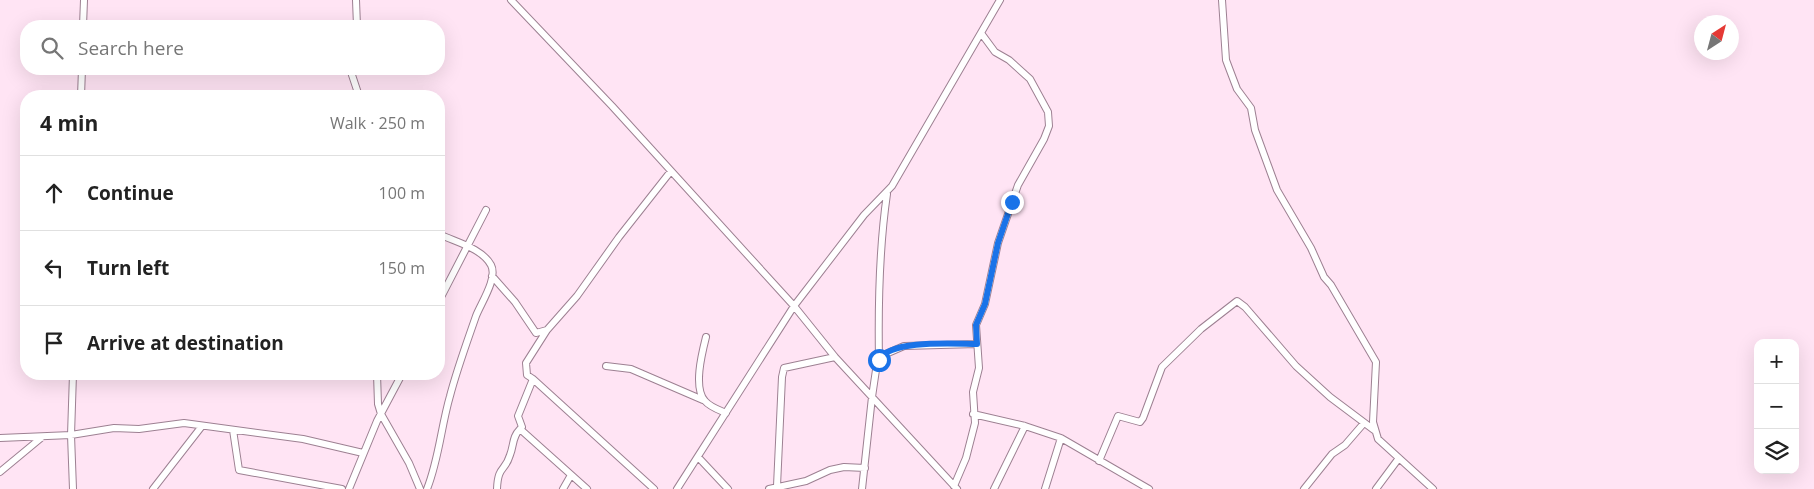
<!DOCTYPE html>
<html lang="en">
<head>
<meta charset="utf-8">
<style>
  :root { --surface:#fff; --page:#f6f6f6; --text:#222; --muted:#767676; --line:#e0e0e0 }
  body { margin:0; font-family:"Open Sans",sans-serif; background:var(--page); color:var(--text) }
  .controls { position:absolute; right:15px; bottom:15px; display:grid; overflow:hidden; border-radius:10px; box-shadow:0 5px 20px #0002 }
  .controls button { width:45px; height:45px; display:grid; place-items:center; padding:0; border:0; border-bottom:1px solid var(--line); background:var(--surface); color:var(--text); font:25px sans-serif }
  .compass { position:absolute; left:1694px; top:15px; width:45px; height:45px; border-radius:50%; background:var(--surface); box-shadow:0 5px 20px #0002; rotate:36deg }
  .stop { position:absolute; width:15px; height:15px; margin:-11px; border:4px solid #1a73e8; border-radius:50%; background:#fff }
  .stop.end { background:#1a73e8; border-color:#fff; box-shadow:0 1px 5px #0008 }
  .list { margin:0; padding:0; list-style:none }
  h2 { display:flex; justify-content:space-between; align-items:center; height:65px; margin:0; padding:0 20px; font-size:21px }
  h2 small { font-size:16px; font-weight:400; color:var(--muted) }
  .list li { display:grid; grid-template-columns:32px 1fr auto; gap:15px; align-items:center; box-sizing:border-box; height:75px; padding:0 20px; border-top:1px solid var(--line) }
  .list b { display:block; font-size:19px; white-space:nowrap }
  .list em { font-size:16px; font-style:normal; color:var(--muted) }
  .icon { flex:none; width:28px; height:28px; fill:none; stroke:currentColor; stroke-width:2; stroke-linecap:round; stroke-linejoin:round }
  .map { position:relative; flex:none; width:1814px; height:489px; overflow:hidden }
  .search { position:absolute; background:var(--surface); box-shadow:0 5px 20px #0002; left:20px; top:20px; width:425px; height:55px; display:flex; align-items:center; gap:12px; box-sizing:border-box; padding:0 18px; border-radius:20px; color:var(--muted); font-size:19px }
  .panel { position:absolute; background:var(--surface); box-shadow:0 5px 20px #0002; left:20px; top:90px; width:425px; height:290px; border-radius:20px }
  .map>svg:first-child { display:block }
</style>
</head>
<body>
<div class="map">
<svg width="1814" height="489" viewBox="0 0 1814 489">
  <rect width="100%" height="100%" fill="#ffe4f4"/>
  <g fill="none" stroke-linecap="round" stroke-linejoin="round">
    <defs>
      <path id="minor" d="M356,0L357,26
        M511,0L612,106L794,306L835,357L957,489
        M1222,0L1226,60L1229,68L1237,89L1251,108L1255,130L1277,190L1311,248L1324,277L1331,285L1376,362L1373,422L1378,439L1433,489
        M83,26L84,0
        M350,69L359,96
        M81,96L82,69
        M492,276L515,302L536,333L547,330L526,363L527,375L533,379
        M439,301L486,210
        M547,330L577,296L619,237L671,171
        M706,337C702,353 693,388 705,401C710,407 719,410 726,413
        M879,360C878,304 879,249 887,194
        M606,366L631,369L703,400
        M73,374L71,435L73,489
        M377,374L378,404L381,414L409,463L420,489
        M973,414L1025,426L1061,438L1149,489
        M520,429L522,427L518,416L533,379L654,489
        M233,430L239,470L342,489
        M0,438L71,435L114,428L139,429L184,423L303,439L363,453
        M698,457L728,489
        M1099,461L1118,416L1140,422L1143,418L1162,367L1201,329L1237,301L1245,307L1296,366L1330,397L1374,430
        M0,472L41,438
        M777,486L782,377L784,368L835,357
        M954,486L966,458L975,423L973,392L979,368L976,325L985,304L998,243L1018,185L1044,139L1049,126L1048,112L1030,79L1009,60L995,52L981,33
        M153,489L202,426
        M349,489L377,421L402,374
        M427,489C439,459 441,427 450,396C457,369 467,342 476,316C481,303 498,278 491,265C482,248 455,242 439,234
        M497,489C498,465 505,472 510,455C514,445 512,437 520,429L587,489
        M563,489L571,475
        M677,489L794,306L864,215L892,186L1000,0
        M769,489L806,481L830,470L844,467L865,468
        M862,489L872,397L877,363L881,356L904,346L977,344
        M994,489L1025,426
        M1045,489L1061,438
        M1304,489L1332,454L1345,445L1364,423
        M1376,489L1399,458"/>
    </defs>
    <!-- minor casing -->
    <use href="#minor" stroke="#9d8092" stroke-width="8"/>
    <!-- minor -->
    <use href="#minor" stroke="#fff" stroke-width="6"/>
  </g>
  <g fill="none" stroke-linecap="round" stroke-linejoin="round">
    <!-- route -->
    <path stroke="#1a73e8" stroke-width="6" d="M879,360C890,339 956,344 977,344L976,325L985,304L998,243L1012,202"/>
  </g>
</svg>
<div class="controls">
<button>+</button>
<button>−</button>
<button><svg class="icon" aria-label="layers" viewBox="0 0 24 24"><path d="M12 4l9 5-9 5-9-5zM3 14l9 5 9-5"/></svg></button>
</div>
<svg class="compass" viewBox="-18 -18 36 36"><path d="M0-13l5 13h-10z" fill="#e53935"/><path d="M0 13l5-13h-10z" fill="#767676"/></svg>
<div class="stop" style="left:879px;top:360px"></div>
<div class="stop end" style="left:1012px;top:202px"></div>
<div class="search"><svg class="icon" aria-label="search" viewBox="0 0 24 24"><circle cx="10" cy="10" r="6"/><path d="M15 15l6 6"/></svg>Search here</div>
<section class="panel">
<h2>4 min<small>Walk · 250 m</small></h2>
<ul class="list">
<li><svg class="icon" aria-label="ahead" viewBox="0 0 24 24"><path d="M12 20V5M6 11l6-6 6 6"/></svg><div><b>Continue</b></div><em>100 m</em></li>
<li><svg class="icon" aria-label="left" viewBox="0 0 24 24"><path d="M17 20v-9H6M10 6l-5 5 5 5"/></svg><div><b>Turn left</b></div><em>150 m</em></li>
<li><svg class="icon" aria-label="arrive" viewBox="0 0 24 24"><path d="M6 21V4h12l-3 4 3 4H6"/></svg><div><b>Arrive at destination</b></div></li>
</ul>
</section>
</div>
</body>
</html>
